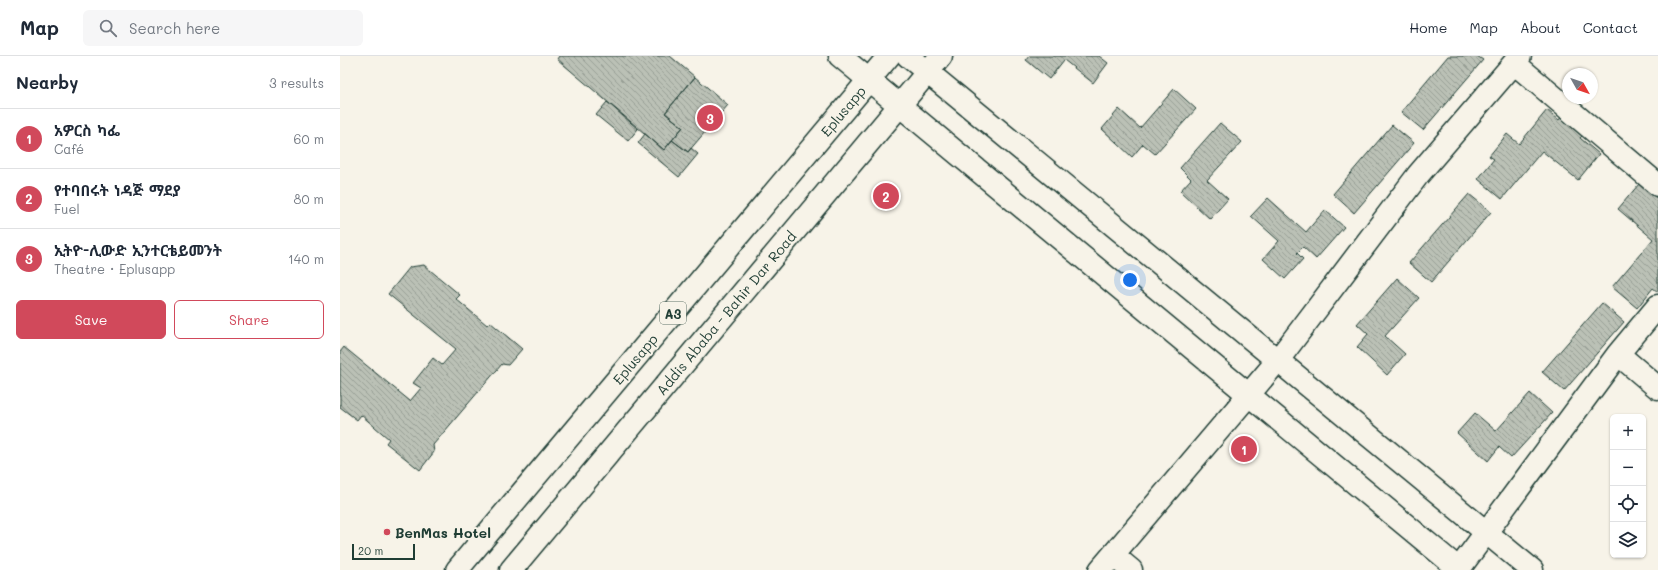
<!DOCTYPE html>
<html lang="en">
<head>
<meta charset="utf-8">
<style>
  :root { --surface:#fff; --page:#f6f6f7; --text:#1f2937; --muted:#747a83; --line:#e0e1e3; --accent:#d1495b }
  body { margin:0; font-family:Mali,"Noto Sans Ethiopic",sans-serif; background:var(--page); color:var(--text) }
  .controls { position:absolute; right:12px; bottom:12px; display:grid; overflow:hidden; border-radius:6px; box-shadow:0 1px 3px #0004 }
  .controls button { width:36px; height:36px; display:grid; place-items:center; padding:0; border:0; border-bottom:1px solid var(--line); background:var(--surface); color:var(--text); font:20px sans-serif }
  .compass { position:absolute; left:1222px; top:12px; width:36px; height:36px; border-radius:50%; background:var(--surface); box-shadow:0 1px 3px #0004; rotate:130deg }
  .scale { position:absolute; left:12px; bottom:10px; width:63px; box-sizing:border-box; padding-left:4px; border:2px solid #1f3d34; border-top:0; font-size:11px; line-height:14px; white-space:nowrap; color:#1f3d34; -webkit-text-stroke:3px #f7f3e8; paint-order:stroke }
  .you { position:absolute; left:790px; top:224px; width:14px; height:14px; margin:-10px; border:3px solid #fff; border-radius:50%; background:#1a73e8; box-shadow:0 0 0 6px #1a73e833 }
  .badge { display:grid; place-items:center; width:26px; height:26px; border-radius:50%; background:var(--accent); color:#fff; font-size:13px; font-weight:700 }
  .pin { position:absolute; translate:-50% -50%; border:2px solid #fff; box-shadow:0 1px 4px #0006 }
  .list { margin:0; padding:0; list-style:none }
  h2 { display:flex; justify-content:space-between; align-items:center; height:52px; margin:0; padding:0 16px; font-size:17px }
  h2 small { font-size:13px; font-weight:400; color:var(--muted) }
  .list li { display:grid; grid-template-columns:26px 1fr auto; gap:12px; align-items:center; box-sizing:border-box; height:60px; padding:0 16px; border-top:1px solid var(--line) }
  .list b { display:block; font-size:15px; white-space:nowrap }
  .list p { margin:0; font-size:13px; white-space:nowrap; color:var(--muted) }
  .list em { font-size:13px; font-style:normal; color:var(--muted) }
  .actions { display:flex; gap:8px; padding:12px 16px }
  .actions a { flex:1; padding:9px 0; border:1px solid var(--accent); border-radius:6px; text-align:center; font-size:14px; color:var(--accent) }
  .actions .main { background:var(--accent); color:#fff }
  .icon { flex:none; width:22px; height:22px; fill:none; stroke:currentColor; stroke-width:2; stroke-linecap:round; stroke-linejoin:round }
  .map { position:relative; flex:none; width:1318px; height:514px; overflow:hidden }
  header { display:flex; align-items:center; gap:24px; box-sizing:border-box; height:56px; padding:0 20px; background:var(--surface); border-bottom:1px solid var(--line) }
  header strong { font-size:19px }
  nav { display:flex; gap:22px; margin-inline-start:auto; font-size:14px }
  .search { width:280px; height:36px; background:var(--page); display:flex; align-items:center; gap:10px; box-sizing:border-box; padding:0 14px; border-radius:6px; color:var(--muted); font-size:15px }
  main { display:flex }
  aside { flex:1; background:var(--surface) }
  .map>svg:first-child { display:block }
</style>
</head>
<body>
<header>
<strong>Map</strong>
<div class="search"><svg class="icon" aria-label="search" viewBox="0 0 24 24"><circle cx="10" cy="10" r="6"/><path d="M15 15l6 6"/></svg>Search here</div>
<nav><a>Home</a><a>Map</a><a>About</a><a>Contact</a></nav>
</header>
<main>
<aside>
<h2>Nearby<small>3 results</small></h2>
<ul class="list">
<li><span class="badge">1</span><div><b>አዎርስ ካፌ</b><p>Café</p></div><em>60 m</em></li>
<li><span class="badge">2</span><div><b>የተባበሩት ነዳጅ ማደያ</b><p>Fuel</p></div><em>80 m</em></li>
<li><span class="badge">3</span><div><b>ኢትዮ-ሊውድ ኢንተርቴይመንት</b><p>Theatre · Eplusapp</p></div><em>140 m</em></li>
</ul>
<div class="actions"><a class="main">Save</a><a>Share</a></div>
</aside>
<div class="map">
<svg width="1318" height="514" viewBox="0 0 1318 514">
  <defs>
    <pattern id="building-back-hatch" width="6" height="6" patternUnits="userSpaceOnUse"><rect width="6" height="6" fill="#bbc1b6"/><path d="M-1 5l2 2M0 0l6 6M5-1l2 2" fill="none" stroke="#979e95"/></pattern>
  </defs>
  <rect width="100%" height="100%" fill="#f7f3e8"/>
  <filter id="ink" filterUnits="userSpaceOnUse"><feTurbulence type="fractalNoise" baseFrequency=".025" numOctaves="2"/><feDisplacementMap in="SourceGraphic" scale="8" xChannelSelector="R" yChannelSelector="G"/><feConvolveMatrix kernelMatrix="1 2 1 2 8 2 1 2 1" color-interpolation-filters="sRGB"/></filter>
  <g filter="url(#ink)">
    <!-- building -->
    <path fill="url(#building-back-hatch)" stroke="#1f3d34" d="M219,0H330L355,21L325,57L343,71L324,94L217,3Z
      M689,0H759L768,7L753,27L724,4L709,23L686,4Z
      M1108,0H1137L1143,4L1083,74L1061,56Z
      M355,21L388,49L348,96L332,84L343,71L325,57Z
      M834,33L856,53L815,98L803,88L792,101L762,73L779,53L800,72Z
      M267,46L298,73L288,85L256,59Z
      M1207,54L1219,64L1222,60L1244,78L1240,82L1259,98L1238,124L1202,95L1162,143L1138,123L1154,103L1149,100L1167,78L1179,88Z
      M880,67L902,86L867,124L888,143L870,163L840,135L851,123L840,112Z
      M1052,69L1074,87L1014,157L993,138Z
      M305,78L324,94L332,84L348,96L351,92L358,98L339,121L298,87Z
      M1299,128L1318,143V236L1313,232L1297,252L1272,231L1313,183L1278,153Z
      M1129,138L1151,156L1091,226L1069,207Z
      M928,142L966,176L985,154L1004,171L976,203L963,191L957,197L963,203L945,223L923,203L939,185L911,160Z
      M84,209L120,239L116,243L147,269L150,266L182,293L168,309L162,308L93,389L94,396L80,414L46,387L49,383L21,359L17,364L0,351V296L4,291L70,345L81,332L73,327L93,302L102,309L116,293L48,238L70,211Z
      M1057,222L1079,242L1045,280L1065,298L1047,319L1017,291L1028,278L1017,268Z
      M1262,247L1284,266L1224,335L1202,316Z
      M1190,337L1212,357L1171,402L1159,391L1148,405L1117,377L1135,357L1156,375Z"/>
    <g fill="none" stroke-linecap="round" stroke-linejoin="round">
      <defs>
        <path id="street" d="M1174,7L1318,129
          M1278,298L1318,332
          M773,499L791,514
          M1119,513L1278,298L1318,250
          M760,514L938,304L1078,119L1180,0"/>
        <path id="secondary" d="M500,0L1120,514
          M568,0L1192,514"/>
        <path id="highway" d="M117,514L549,0
          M171,514L601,0"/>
      </defs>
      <!-- street casing -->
      <use href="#street" stroke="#1f3d34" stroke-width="25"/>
      <!-- secondary casing -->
      <use href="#secondary" stroke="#1f3d34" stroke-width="25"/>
      <!-- highway casing -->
      <use href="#highway" stroke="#1f3d34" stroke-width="25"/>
      <!-- street -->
      <use href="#street" stroke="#f7f3e8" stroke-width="22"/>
      <!-- secondary -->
      <use href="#secondary" stroke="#f7f3e8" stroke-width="22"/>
      <!-- highway -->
      <use href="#highway" stroke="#f7f3e8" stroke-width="22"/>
    </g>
  </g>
  <!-- markers -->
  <circle fill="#d1495b" stroke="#f7f3e8" stroke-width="1.5" cx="47" cy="476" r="4"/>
  <g text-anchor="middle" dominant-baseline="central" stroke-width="4" stroke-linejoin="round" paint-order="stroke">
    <!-- shield labels -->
    <rect fill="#f7f3e8" stroke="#60746a" stroke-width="1" x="320" y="246" width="26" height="22" rx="3"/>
    <g font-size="13" font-weight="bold" fill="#1f3d34">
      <text x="333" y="257">A3</text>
    </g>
    <!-- street labels -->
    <g font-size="14" fill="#1f3d34" stroke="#f7f3e8">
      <text transform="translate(503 55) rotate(-50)">Eplusapp</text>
      <text transform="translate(386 257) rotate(-50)">Addis Ababa - Bahir Dar Road</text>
      <text transform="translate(295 303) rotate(-50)">Eplusapp</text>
    </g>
    <!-- poi labels -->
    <g font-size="14" font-weight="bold" fill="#1f3d34" stroke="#f7f3e8" text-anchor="start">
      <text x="55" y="476">BenMas Hotel</text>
    </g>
  </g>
</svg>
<div class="controls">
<button>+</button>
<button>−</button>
<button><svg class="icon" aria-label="locate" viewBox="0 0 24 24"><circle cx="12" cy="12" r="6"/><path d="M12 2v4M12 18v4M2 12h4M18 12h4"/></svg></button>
<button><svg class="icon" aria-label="layers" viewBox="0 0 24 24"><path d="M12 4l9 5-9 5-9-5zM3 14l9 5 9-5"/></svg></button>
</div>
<svg class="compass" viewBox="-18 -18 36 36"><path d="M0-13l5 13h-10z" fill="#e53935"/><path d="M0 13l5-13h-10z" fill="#747a83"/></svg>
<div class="scale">20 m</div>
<div class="you"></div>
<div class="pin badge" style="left:904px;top:393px">1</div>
<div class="pin badge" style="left:546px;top:140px">2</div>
<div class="pin badge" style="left:370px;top:62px">3</div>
</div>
</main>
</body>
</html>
